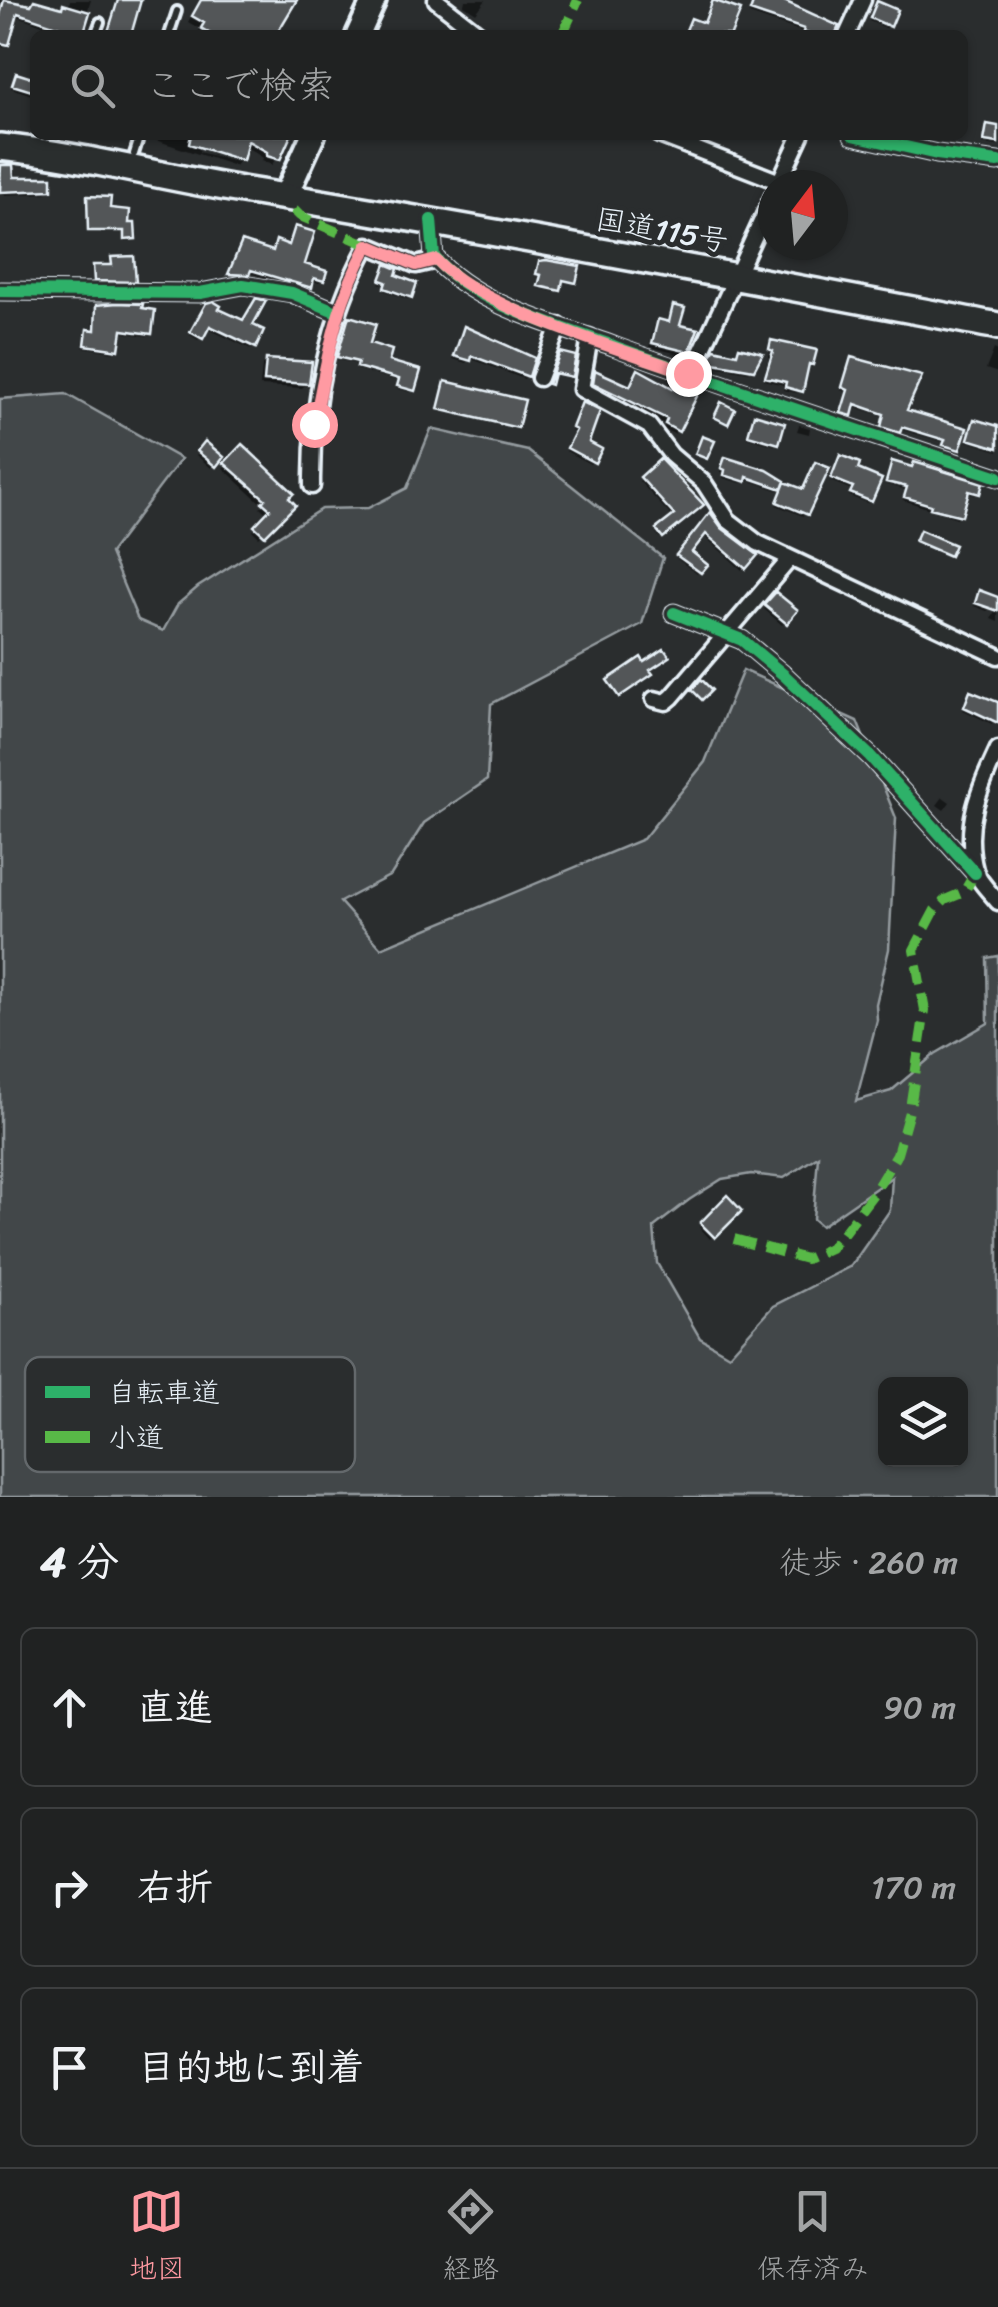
<!DOCTYPE html>
<html lang="ja">
<head>
<meta charset="utf-8">
<style>
  :root { --surface:#202222; --page:#2d2f2f; --text:#f1f3f6; --muted:#a2a4a5; --line:#3d3f40; --accent:#ff9aa2 }
  body { margin:0; font-family:Sriracha,"Klee One",sans-serif; background:var(--page); color:var(--text) }
  .controls { position:absolute; right:30px; bottom:30px; display:grid; overflow:hidden; border-radius:15px; box-shadow:0 2px 8px #0004 }
  .controls button { width:90px; height:90px; display:grid; place-items:center; padding:0; border:0; border-bottom:2px solid var(--line); background:var(--surface); color:var(--text); font:50px sans-serif }
  .compass { position:absolute; left:758px; top:170px; width:90px; height:90px; border-radius:50%; background:var(--surface); box-shadow:0 2px 8px #0004; rotate:16deg }
  .stop { position:absolute; width:30px; height:30px; margin:-22px; border:8px solid #ff9aa2; border-radius:50%; background:#fff }
  .stop.end { background:#ff9aa2; border-color:#fff; box-shadow:0 2px 10px #0008 }
  .list { margin:0; padding:0; list-style:none }
  h2 { display:flex; justify-content:space-between; align-items:center; height:130px; margin:0; padding:0 40px; font-size:42px }
  h2 small { font-size:32px; font-weight:400; color:var(--muted) }
  .list li { display:grid; grid-template-columns:65px 1fr auto; gap:30px; align-items:center; box-sizing:border-box; height:160px; margin:0 20px 20px; padding:0 20px; border:2px solid var(--line); border-radius:15px }
  .list b { display:block; font-size:38px; white-space:nowrap }
  .list em { font-size:32px; font-style:normal; color:var(--muted) }
  .icon { flex:none; width:55px; height:55px; fill:none; stroke:currentColor; stroke-width:2; stroke-linecap:round; stroke-linejoin:round }
  .map { position:relative; flex:none; width:998px; height:1497px; overflow:hidden }
  .search { position:absolute; background:var(--surface); box-shadow:0 2px 8px #0004; left:30px; right:30px; top:30px; height:110px; display:flex; align-items:center; gap:25px; box-sizing:border-box; padding:0 35px; border-radius:15px; color:var(--muted); font-size:38px }
  .sheet { height:670px; background:var(--surface) }
  nav { display:flex; justify-content:space-around; align-items:center; box-sizing:border-box; height:140px; border-top:2px solid var(--line); background:var(--surface); font-size:28px; color:var(--muted) }
  nav a { display:grid; justify-items:center; gap:5px }
  nav .on { color:var(--accent) }
  .map>svg:first-child { display:block }
</style>
</head>
<body>
<div class="map">
<svg width="998" height="1497" viewBox="0 0 998 1497">
  <rect width="100%" height="100%" fill="#2a2d2e"/>
  <filter id="ink" filterUnits="userSpaceOnUse"><feTurbulence type="fractalNoise" baseFrequency=".01" numOctaves="2"/><feDisplacementMap in="SourceGraphic" scale="20" xChannelSelector="R" yChannelSelector="G"/><feConvolveMatrix kernelMatrix="1 2 1 2 8 2 1 2 1" color-interpolation-filters="sRGB"/></filter>
  <g filter="url(#ink)">
    <!-- green -->
    <path fill="#424648" stroke="#959ca0" stroke-width="2.5" fill-rule="evenodd" d="M66,394L181,459L110,553L138,620L163,631L178,604L198,587L321,509L368,508L407,488L431,429L528,451L663,558L642,624L491,704L487,780L424,823L391,875L340,902L381,948L643,839L705,762L743,670L857,721L896,818L889,949L876,1004L877,1020L856,1101L891,1091L935,1054L988,1023L987,958L998,956V1497H0V399ZM818,1156L813,1219L821,1226L892,1177L890,1210L851,1266L773,1306L729,1355L700,1338L657,1263L654,1227L689,1200L722,1179L751,1174L784,1178ZM886,1384H960V1460H886Z"/>
    <!-- shadow -->
    <path fill="#0007" d="M0,0L28,7L33,2L60,10L68,8L70,0H91L80,35H70L15,15L4,47L0,46Z
      M117,0H138L129,31L144,35H106Z
      M200,0H294L273,35H197L200,29L188,22Z
      M465,0H486L476,13L464,5Z
      M754,0H776L832,35H802L803,32L749,14Z
      M877,4L889,25L886,28L869,21Z
      M16,76L35,80V96L11,88Z
      M987,127L998,128V146L983,144Z
      M288,135L272,165L262,161L263,158L245,146L200,147L199,152L238,162L235,166L143,136Z
      M0,168H11L12,180L50,189L46,193L0,195Z
      M88,199L126,226L134,238L123,240V231L87,232Z
      M296,229L302,266L322,280L319,283L311,280L306,289L249,273L244,277L227,276L242,244L272,253L277,243L288,247Z
      M540,263L573,282H560L556,292L537,288L540,277L535,276Z
      M387,267L410,296L407,299L383,290L385,285L379,283Z
      M97,307L150,333L147,336L119,332L114,352L83,347L85,334L93,332L94,310Z
      M204,308L250,326L254,346L251,349L206,328L198,340L190,335Z
      M673,308L687,351L683,355L649,347L654,326L658,322L666,324Z
      M349,319L367,345L413,390L410,392L396,388L398,381L356,369L357,364L336,359Z
      M464,329L532,359L526,376L524,379L469,358L466,363L453,359Z
      M772,342L811,364L797,393L783,390L784,385L764,380Z
      M994,349L998,351V373L986,369Z
      M739,350L752,369L749,372L708,365L712,354L736,356Z
      M852,360L904,412L963,430L957,449L955,451L942,448L944,442L899,429L896,434L880,429L884,416L852,406L847,417L840,415L847,392L841,390Z
      M267,361L307,383L302,388L260,386L262,366Z
      M638,372L677,430L674,434L663,429L665,424L590,387L596,373L629,388Z
      M582,405L586,443L593,461L590,464L566,451L576,433L571,431Z
      M755,417L776,443L774,445L747,438Z
      M973,424L998,429V451L967,441Z
      M799,425L810,428L809,434L797,431Z
      M205,445L220,457L211,468L196,455Z
      M242,447L293,505L259,537L253,531L268,515L260,507L263,505L223,468Z
      M725,460L780,487L777,490L745,479L741,483L723,478L724,473L720,471Z
      M838,461L855,470L870,501L867,503L849,496L852,490L830,481Z
      M660,462L701,505L660,538L656,533L674,519L639,481Z
      M892,464L978,492L975,495L966,493L957,518L903,500L906,490L885,484Z
      M783,487L806,514L803,516L776,505Z
      M710,516L720,530L755,555L742,570L703,535L689,552L704,565L697,574L676,558Z
      M980,593L990,608L987,611L974,606Z
      M776,595L794,611L782,625L764,609Z
      M998,605V622L991,619Z
      M970,694L998,704L992,724L963,710Z
      M943,797L950,802L944,810L937,805Z
      M727,1199L738,1211L710,1239L699,1227Z"/>
    <!-- building -->
    <path fill="#535759" stroke="#e8f1f8" stroke-width="2.5" d="M4,0L31,5L34,0L62,8L63,4L90,12L83,35L18,13L9,45L0,43V15Z
      M118,0H141L131,35H107Z
      M201,0H297L276,35H212L201,28L204,23L192,16Z
      M713,0L741,10L731,35H684L691,18L704,23Z
      M754,0H782L839,26L835,35H811L803,32L804,29L750,11Z
      M877,1L898,10L891,27L870,18Z
      M16,73L35,79V92L12,85Z
      M987,124L998,126V143L984,141Z
      M191,135H291L280,160L267,156V152L248,141L243,161L189,144Z
      M1,165H13L14,177H52V190L0,192Z
      M87,196L111,197L110,208L130,210L129,223H135L136,239L124,240V231H88Z
      M295,226L315,232L305,264L327,271L324,281L314,278L312,288L251,270L249,275L228,274L242,241L273,251L276,240L289,245Z
      M134,256L136,282L94,281L93,265H112L111,257Z
      M546,260L580,266L576,283L563,280L561,291L538,286L541,275L536,274L539,261Z
      M386,264L398,269L396,275L417,283L412,298L384,288L386,282L380,280Z
      M256,298L266,301L253,325L264,330L256,348L210,326L203,339L190,332L206,303L213,301L221,306L219,309L243,320Z
      M117,303L143,304L142,308L155,310L152,334L122,330L119,350L85,345L87,329L95,330L96,305Z
      M673,305L685,308L680,325L698,329L689,352L652,343L658,319L669,322Z
      M349,316L376,324L370,343L392,350L389,361L421,370L415,391L397,386L399,379L357,367L358,362L337,357Z
      M464,326L535,358L529,377L472,356L471,361L454,356Z
      M771,340L817,350L813,365L809,364L803,392L785,387L786,382L765,377L773,351L769,349Z
      M739,347L763,353L754,370L708,362L714,349L737,354Z
      M560,352L576,356L572,377L554,373L551,385L548,384Z
      M851,357L922,376L907,410L967,428L960,450L943,445L945,440L902,427L900,433L881,427L884,414L855,404L852,416L841,413L848,390L842,387Z
      M266,359L312,362L309,384L264,381Z
      M638,369L680,392L684,385L699,392L679,432L665,424L667,419L593,383L595,370L630,386Z
      M445,381L525,400L518,428L438,409Z
      M582,402L600,411L589,442L602,449L595,463L567,448L576,430L572,428Z
      M721,402L735,409L728,424L714,417Z
      M754,414L785,423L779,444L748,435Z
      M974,419L998,426V448L968,439Z
      M702,436L715,441L707,459L695,454Z
      M205,441L224,457L216,467L197,451Z
      M242,444L294,493L289,498L296,505L265,536L254,526L270,509L262,502L265,499L224,463Z
      M840,455L860,463L858,469L882,479L872,502L850,493L853,487L831,478Z
      M725,457L767,470L785,481L782,489L747,477L746,482L724,475L725,470L721,468Z
      M660,459L704,505L663,538L656,529L674,515L640,477Z
      M892,461L912,467L914,462L983,483L980,494L969,491L962,516L930,508L931,505L904,497L907,487L886,482Z
      M815,462L830,468L808,515L777,502L785,482L803,489Z
      M710,512L722,528L758,555L746,569L706,534L692,552L708,565L701,573L676,555Z
      M920,530L955,545L950,556L915,541Z
      M979,590L998,597V611L975,603Z
      M776,592L798,610L787,624L764,605Z
      M664,649L670,657L650,670L653,674L619,697L607,680L641,657L644,662Z
      M701,679L712,690L702,700L692,690Z
      M970,691L998,702V723L964,707Z
      M727,1195L742,1211L715,1238L700,1223Z"/>
    <g fill="none" stroke-linecap="round" stroke-linejoin="round">
      <defs>
        <path id="lane" d="M95,35L100,22
          M169,35L177,11
          M46,137V135
          M134,154L140,135"/>
        <path id="street" d="M436,0L481,35
          M847,35L863,0
          M659,135L780,182
          M853,135L937,154L998,162
          M778,185L801,135
          M431,220L434,257C475,306 558,325 616,347C742,393 871,434 998,477
          M0,291L200,293L243,285L292,293L337,312
          M590,337L581,389L649,426L671,455L704,483L728,520L758,543L998,656
          M691,374L773,196
          M539,378L559,326
          M312,486C311,403 328,318 368,245L416,265L437,260
          M674,613L742,640L785,676L870,756L975,873
          M654,699L666,702L672,697L790,559
          M998,749C979,790 963,824 975,870C978,881 991,893 998,902"/>
        <path id="primary" d="M358,35L374,0
          M285,197L313,135"/>
        <path id="highway" d="M0,147C88,156 173,180 261,193C507,233 753,280 998,326"/>
      </defs>
      <!-- lane casing -->
      <use href="#lane" stroke="#e8f1f8" stroke-width="14"/>
      <!-- street casing -->
      <use href="#street" stroke="#e8f1f8" stroke-width="21"/>
      <!-- primary casing -->
      <use href="#primary" stroke="#e8f1f8" stroke-width="30"/>
      <!-- highway casing -->
      <use href="#highway" stroke="#e8f1f8" stroke-width="32"/>
      <!-- lane -->
      <use href="#lane" stroke="#2a2d2e" stroke-width="6"/>
      <!-- street -->
      <use href="#street" stroke="#2a2d2e" stroke-width="14"/>
      <!-- primary -->
      <use href="#primary" stroke="#2a2d2e" stroke-width="22"/>
      <!-- highway -->
      <use href="#highway" stroke="#2a2d2e" stroke-width="25"/>
      <!-- quiet -->
      <path stroke="#58b947" stroke-width="10" stroke-dasharray="20 10" stroke-linecap="butt" d="M562,35L578,0
        M294,210L300,216L368,245
        M734,1239L806,1259L830,1248L842,1235L873,1194L897,1154L910,1108L925,1010L914,950L935,910L945,900L964,892L975,873"/>
      <defs>
        <path id="cycleway" d="M853,135L937,154L998,162
          M431,220L434,257C475,306 558,325 616,347C742,393 871,434 998,477
          M0,291L200,293L243,285L292,293L337,312
          M674,613L742,640L785,676L870,756L975,873"/>
      </defs>
      <!-- cycleway casing -->
      <use href="#cycleway" stroke="#2a2d2e" stroke-width="19"/>
      <!-- cycleway -->
      <use href="#cycleway" stroke="#2db169" stroke-width="12"/>
    </g>
  </g>
  <g fill="none" stroke-linecap="round" stroke-linejoin="round" filter="url(#ink)">
    <!-- route -->
    <path stroke="#ff9aa2" stroke-width="12" d="M314,424C328,357 334,307 368,245L416,265L436,260C484,311 619,348 688,373"/>
  </g>
  <g text-anchor="middle" dominant-baseline="central" stroke-width="10" stroke-linejoin="round" paint-order="stroke">
    <!-- street labels -->
    <g font-size="30" fill="#e8f1f8" stroke="#2a2d2e">
      <text transform="translate(662 230) rotate(10)">国道115号</text>
    </g>
  </g>
  <!-- legend -->
  <rect x="25" y="1357" width="330" height="115" rx="15" fill="#2a2d2e" stroke="#63686b" stroke-width="2.5"/>
  <rect x="45" y="1386" width="45" height="12" fill="#2db169"/>
  <rect x="45" y="1431" width="45" height="12" fill="#58b947"/>
  <g font-size="28" fill="#e8f1f8">
    <text x="108" y="1402">自転車道</text>
    <text x="108" y="1447">小道</text>
  </g>
</svg>
<div class="controls">
<button><svg class="icon" aria-label="layers" viewBox="0 0 24 24"><path d="M12 4l9 5-9 5-9-5zM3 14l9 5 9-5"/></svg></button>
</div>
<svg class="compass" viewBox="-18 -18 36 36"><path d="M0-13l5 13h-10z" fill="#e53935"/><path d="M0 13l5-13h-10z" fill="#a2a4a5"/></svg>
<div class="stop" style="left:314px;top:424px"></div>
<div class="stop end" style="left:688px;top:373px"></div>
<div class="search"><svg class="icon" aria-label="search" viewBox="0 0 24 24"><circle cx="10" cy="10" r="6"/><path d="M15 15l6 6"/></svg>ここで検索</div>
</div>
<section class="sheet">
<h2>4 分<small>徒歩 · 260 m</small></h2>
<ul class="list">
<li><svg class="icon" aria-label="ahead" viewBox="0 0 24 24"><path d="M12 20V5M6 11l6-6 6 6"/></svg><div><b>直進</b></div><em>90 m</em></li>
<li><svg class="icon" aria-label="right" viewBox="0 0 24 24"><path d="M7 20v-9h11M14 6l5 5-5 5"/></svg><div><b>右折</b></div><em>170 m</em></li>
<li><svg class="icon" aria-label="arrive" viewBox="0 0 24 24"><path d="M6 21V4h12l-3 4 3 4H6"/></svg><div><b>目的地に到着</b></div></li>
</ul>
</section>
<nav>
<a class="on"><svg class="icon" aria-label="map" viewBox="0 0 24 24"><path d="M3 6l6-2 6 2 6-2v14l-6 2-6-2-6 2zM9 4v14M15 6v14"/></svg>地図</a>
<a><svg class="icon" aria-label="directions" viewBox="0 0 24 24"><path d="M12 3l9 9-9 9-9-9zM9 14v-3h6M13 9l2 2-2 2"/></svg>経路</a>
<a><svg class="icon" aria-label="saved" viewBox="0 0 24 24"><path d="M7 4h10v16l-5-4-5 4z"/></svg>保存済み</a>
</nav>
</body>
</html>
